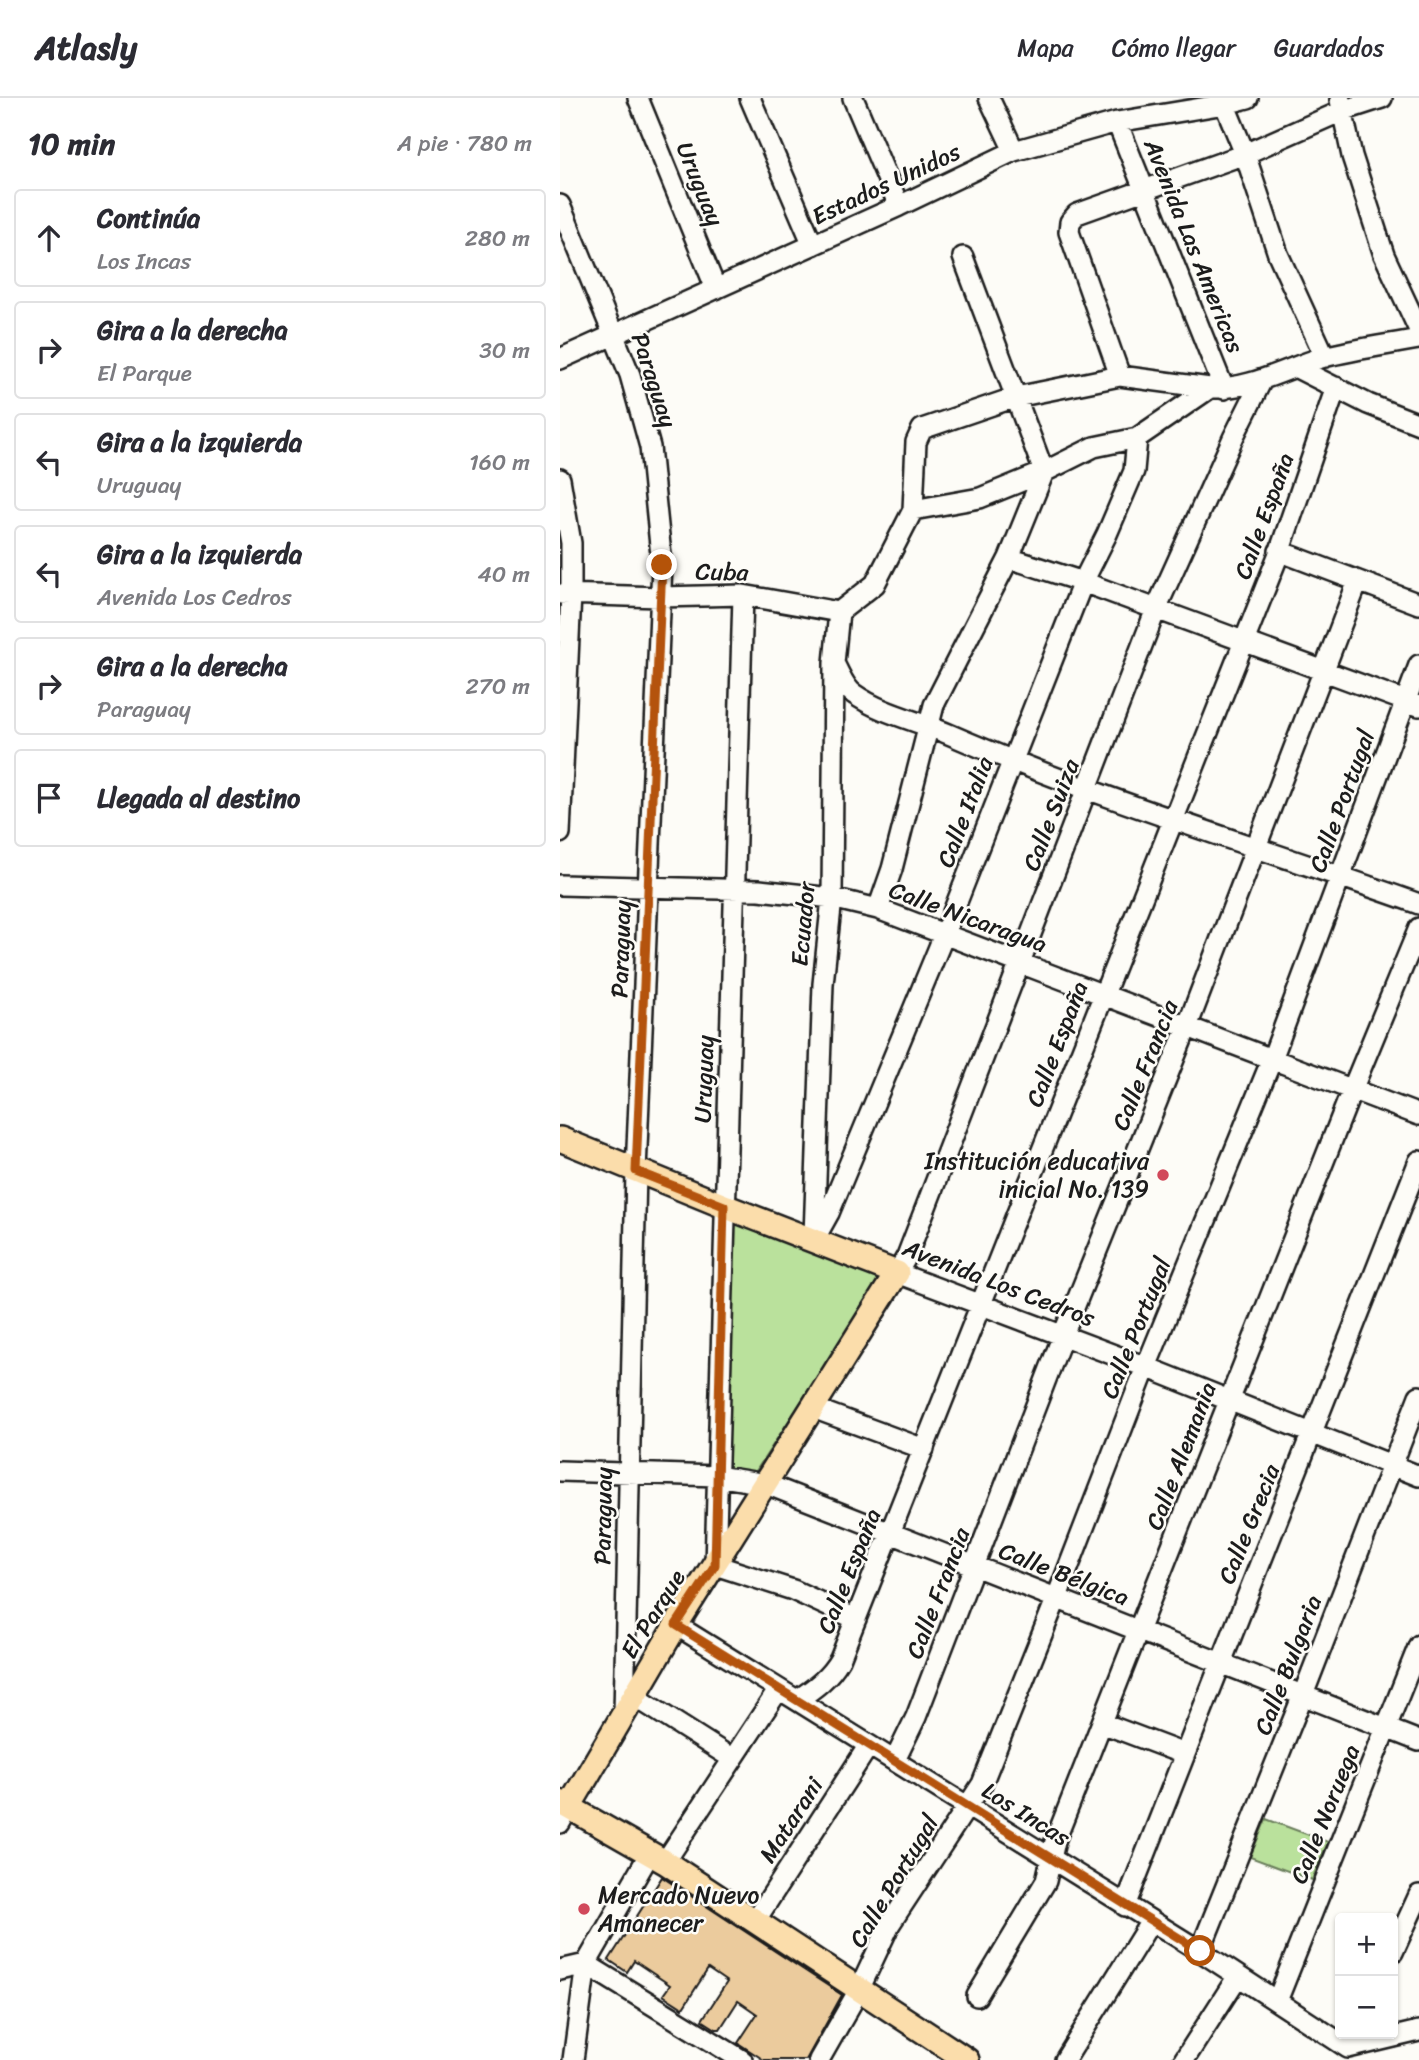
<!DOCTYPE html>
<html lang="es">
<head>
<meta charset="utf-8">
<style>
  :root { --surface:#fff; --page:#f2f2f3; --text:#2b2b33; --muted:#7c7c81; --line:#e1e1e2 }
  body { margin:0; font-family:Sriracha,sans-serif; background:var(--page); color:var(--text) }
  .controls { position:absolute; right:21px; bottom:21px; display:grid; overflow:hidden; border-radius:7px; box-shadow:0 2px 5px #0004 }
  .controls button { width:63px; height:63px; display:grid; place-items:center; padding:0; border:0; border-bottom:2px solid var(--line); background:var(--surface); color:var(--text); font:35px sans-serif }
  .stop { position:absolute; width:21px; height:21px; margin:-16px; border:5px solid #b45309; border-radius:50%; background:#fff }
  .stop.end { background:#b45309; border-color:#fff; box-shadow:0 2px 7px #0008 }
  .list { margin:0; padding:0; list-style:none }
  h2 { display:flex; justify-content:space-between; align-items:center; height:91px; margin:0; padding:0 28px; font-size:30px }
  h2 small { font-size:23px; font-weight:400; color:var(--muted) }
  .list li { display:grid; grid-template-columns:46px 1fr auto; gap:21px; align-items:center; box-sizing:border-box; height:98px; margin:0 14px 14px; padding:0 14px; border:2px solid var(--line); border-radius:7px }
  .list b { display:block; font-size:26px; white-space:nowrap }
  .list p { margin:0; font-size:23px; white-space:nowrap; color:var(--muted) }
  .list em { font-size:23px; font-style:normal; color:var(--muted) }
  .icon { flex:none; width:38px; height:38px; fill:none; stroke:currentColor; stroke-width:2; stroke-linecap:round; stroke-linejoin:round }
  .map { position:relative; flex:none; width:859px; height:1962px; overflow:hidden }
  header { display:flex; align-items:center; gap:42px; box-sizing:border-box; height:98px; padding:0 35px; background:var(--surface); border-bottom:2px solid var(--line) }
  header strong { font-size:33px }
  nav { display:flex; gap:38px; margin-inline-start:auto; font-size:24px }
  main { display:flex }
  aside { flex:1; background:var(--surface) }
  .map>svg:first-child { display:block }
</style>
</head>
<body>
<header>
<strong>Atlasly</strong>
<nav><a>Mapa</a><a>Cómo llegar</a><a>Guardados</a></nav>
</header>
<main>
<aside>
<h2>10 min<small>A pie · 780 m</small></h2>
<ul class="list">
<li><svg class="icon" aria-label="ahead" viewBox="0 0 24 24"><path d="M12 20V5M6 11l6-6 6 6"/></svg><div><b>Continúa</b><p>Los Incas</p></div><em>280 m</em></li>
<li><svg class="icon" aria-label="right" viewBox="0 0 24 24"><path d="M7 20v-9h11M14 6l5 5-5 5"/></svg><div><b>Gira a la derecha</b><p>El Parque</p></div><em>30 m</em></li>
<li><svg class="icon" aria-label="left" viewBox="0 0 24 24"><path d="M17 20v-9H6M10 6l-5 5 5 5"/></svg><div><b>Gira a la izquierda</b><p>Uruguay</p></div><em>160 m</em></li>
<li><svg class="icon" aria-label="left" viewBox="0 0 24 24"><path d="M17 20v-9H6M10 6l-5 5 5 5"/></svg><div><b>Gira a la izquierda</b><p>Avenida Los Cedros</p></div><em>40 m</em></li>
<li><svg class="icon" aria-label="right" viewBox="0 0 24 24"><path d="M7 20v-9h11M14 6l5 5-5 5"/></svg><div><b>Gira a la derecha</b><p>Paraguay</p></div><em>270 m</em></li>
<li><svg class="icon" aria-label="arrive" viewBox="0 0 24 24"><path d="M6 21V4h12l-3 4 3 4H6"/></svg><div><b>Llegada al destino</b></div></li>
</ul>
</aside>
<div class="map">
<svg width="859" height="1962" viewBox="0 0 859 1962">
  <rect width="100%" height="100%" fill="#fdfcf7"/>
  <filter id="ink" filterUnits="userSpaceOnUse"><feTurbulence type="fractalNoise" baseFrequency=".0143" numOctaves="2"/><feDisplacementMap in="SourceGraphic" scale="14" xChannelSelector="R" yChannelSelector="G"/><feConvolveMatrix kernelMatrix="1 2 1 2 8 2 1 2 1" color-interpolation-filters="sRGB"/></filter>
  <g filter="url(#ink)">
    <!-- green -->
    <path fill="#bae19c" stroke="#6b7e5c" stroke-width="2" d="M170,1117L323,1178L194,1376L161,1370Z
      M706,1721L768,1744L752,1782L690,1759Z"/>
    <!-- building -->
    <path fill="#ebcb9d" stroke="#1c1c1c" stroke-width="2" d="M102,1779L282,1897L246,1962H204L178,1945L197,1916L178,1903L160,1931H156L142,1922L167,1884L148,1871L123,1910L103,1897L110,1887L74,1863L67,1874L49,1862Z"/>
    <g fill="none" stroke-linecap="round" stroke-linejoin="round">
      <defs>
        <path id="minor" d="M78,0L156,191
          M190,0L253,147
          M293,0L339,108
          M429,0L454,53
          M662,0L685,56L718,156L765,259
          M780,2L792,58L824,157L859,232
          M557,24L664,291
          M0,107L70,277L90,349L102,467L76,1073L64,1615
          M0,261L339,108L454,53L557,24L665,6L688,0
          M735,269L808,306L859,326
          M560,278L509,134L510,124L517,116L685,56L782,13L822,0
          M702,282L674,338L596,511L347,1158L337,1175L586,1269L859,1378
          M0,381L11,445V496L0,735
          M353,412L420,400L484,374L534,349L577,340L650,290C690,292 726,270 764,259C795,251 827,247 859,241
          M719,453L859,506
          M449,460L523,484L859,608
          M1,496L100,499L183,497L279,514
          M183,497L155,1467L233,1492L296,1521
          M279,514L315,486L353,412L356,344L362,331L456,299L560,278L650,290
          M274,565C279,575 285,590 294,596C322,616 359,623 391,637C543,703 703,750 859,806
          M0,787L199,792L272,800L318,811L859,1017
          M318,811L332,771L374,607L449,460L484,374L403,159
          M254,1138L263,886L272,800L274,565L279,514
          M254,1142L269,1115L384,837L523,484L547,436L574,373L577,340
          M253,1310L364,1351
          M0,1373L157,1378L206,1386L859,1643
          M116,1527L640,1853L788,1950L859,1933
          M74,1598L173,1661
          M237,1602C255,1590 269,1580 280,1561L718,458L776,289
          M542,1625L624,1656
          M335,1662L356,1619L503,1237L627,929L798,483
          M0,1725L9,1709
          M105,1764L219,1591
          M565,1808L859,1063
          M195,1823L309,1647
          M640,1853L743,1597L859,1298
          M833,1854L859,1797
          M26,1866L182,1962
          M0,1872L26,1866
          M417,1898L486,1783L495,1743L792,992L859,830
          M717,1903L859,1547
          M13,1962L26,1866L90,1755
          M259,1962L299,1892L330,1826L422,1686L497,1499L586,1269L712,961L859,567
          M505,1962L591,1823
          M624,1962L678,1878"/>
        <path id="major" d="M0,1041L164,1108L337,1175L116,1527L9,1709
          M0,1704L105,1764L407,1962"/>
      </defs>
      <!-- minor casing -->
      <use href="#minor" stroke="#1c1c1c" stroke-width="24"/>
      <!-- major casing -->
      <use href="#major" stroke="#1c1c1c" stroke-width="28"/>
      <!-- minor -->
      <use href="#minor" stroke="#fdfcf7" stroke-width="19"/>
      <!-- major -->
      <use href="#major" stroke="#fbddab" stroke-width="23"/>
    </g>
  </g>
  <g fill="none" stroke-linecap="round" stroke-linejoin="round" filter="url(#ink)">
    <!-- route -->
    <path stroke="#b45309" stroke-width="9" d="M102,467L76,1073L164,1108L155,1467L116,1527L640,1853"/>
  </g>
  <!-- markers -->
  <g fill="#d1495b" stroke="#fdfcf7" stroke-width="2.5">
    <circle cx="603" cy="1077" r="7"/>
    <circle cx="24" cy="1811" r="7"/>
  </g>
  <g text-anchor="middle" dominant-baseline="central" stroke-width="5" stroke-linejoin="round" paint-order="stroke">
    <!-- street labels -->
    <g font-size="24" fill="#1c1c1c" stroke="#fdfcf7">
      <text transform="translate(140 86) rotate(68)">Uruguay</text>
      <text transform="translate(326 86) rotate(-25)">Estados Unidos</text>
      <text transform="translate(634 148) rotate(68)">Avenida Las Americas</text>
      <text transform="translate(94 282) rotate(72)">Paraguay</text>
      <text transform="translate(704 418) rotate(-70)">Calle España</text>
      <text transform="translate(162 474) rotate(1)">Cuba</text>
      <text transform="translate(782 703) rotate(-70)">Calle Portugal</text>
      <text transform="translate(405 714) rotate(-69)">Calle Italia</text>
      <text transform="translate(491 717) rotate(-69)">Calle Suiza</text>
      <text transform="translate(408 819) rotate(20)">Calle Nicaragua</text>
      <text transform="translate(243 826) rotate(-85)">Ecuador</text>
      <text transform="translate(61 851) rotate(-88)">Paraguay</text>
      <text transform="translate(497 946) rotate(-69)">Calle España</text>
      <text transform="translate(585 967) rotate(-68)">Calle Francia</text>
      <text transform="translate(144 981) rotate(-88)">Uruguay</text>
      <text transform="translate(439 1185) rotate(21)">Avenida Los Cedros</text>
      <text transform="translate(576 1230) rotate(-68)">Calle Portugal</text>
      <text transform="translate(621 1358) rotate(-69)">Calle Alemania</text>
      <text transform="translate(43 1418) rotate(-89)">Paraguay</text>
      <text transform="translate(689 1426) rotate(-68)">Calle Grecia</text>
      <text transform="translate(289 1473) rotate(-68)">Calle España</text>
      <text transform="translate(504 1476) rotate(21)">Calle Bélgica</text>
      <text transform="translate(378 1495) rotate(-69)">Calle Francia</text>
      <text transform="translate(93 1516) rotate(-58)">El Parque</text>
      <text transform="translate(728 1567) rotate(-69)">Calle Bulgaria</text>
      <text transform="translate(466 1716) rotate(32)">Los Incas</text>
      <text transform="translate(765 1716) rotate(-68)">Calle Noruega</text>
      <text transform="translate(231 1722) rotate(-57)">Matarani</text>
      <text transform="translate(334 1783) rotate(-59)">Calle Portugal</text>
    </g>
    <!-- poi labels -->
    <g font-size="24" fill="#1c1c1c" stroke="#fdfcf7" text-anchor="end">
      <text x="589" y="1063">Institución educativa<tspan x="589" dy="28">inicial No. 139</tspan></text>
      <text x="38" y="1797" text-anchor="start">Mercado Nuevo<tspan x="38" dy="28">Amanecer</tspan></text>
    </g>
  </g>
</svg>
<div class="controls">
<button>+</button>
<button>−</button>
</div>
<div class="stop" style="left:640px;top:1853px"></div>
<div class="stop end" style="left:102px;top:467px"></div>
</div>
</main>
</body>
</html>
